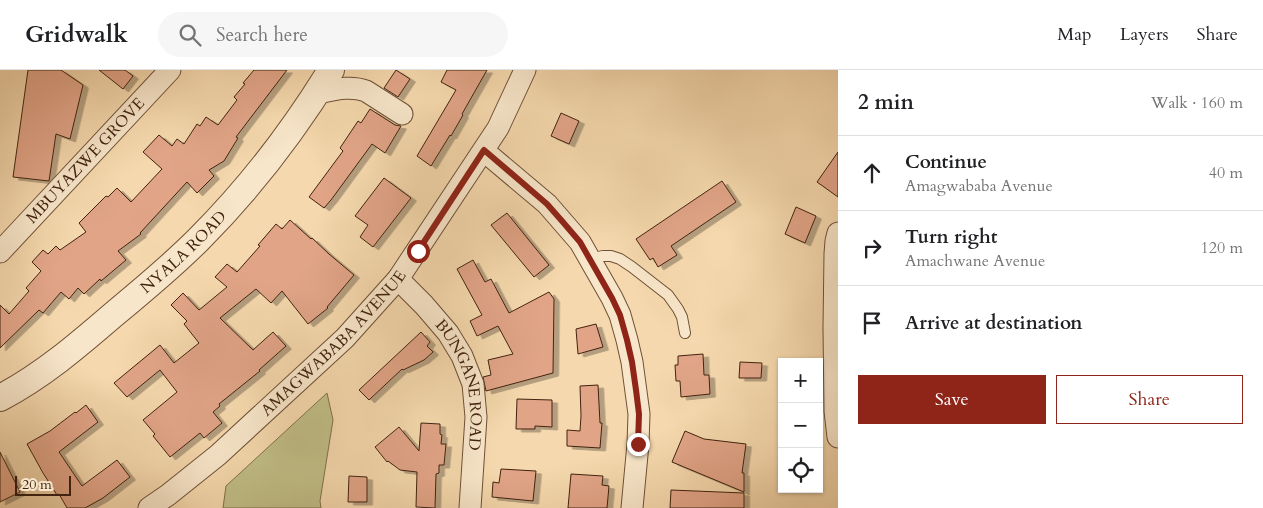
<!DOCTYPE html>
<html lang="en">
<head>
<meta charset="utf-8">
<style>
  :root { --surface:#fff; --page:#f6f6f6; --text:#202124; --muted:#757577; --line:#e0e0e0; --accent:#8f2418 }
  body { margin:0; font-family:Cardo,serif; background:var(--page); color:var(--text) }
  .controls { position:absolute; right:15px; bottom:15px; display:grid; overflow:hidden; border-radius:0px; box-shadow:0 1px 4px #0004 }
  .controls button { width:45px; height:45px; display:grid; place-items:center; padding:0; border:0; border-bottom:1px solid var(--line); background:var(--surface); color:var(--text); font:25px sans-serif }
  .scale { position:absolute; left:15px; bottom:12px; width:56px; box-sizing:border-box; padding-left:5px; border:2px solid #41230f; border-top:0; font-size:14px; line-height:18px; white-space:nowrap; color:#41230f; -webkit-text-stroke:4px #f8e6ca; paint-order:stroke }
  .stop { position:absolute; width:15px; height:15px; margin:-11px; border:4px solid #8f2418; border-radius:50%; background:#fff }
  .stop.end { background:#8f2418; border-color:#fff; box-shadow:0 1px 5px #0008 }
  .list { margin:0; padding:0; list-style:none }
  h2 { display:flex; justify-content:space-between; align-items:center; height:65px; margin:0; padding:0 20px; font-size:21px }
  h2 small { font-size:16px; font-weight:400; color:var(--muted) }
  .list li { display:grid; grid-template-columns:32px 1fr auto; gap:15px; align-items:center; box-sizing:border-box; height:75px; padding:0 20px; border-top:1px solid var(--line) }
  .list b { display:block; font-size:19px; white-space:nowrap }
  .list p { margin:0; font-size:16px; white-space:nowrap; color:var(--muted) }
  .list em { font-size:16px; font-style:normal; color:var(--muted) }
  .actions { display:flex; gap:10px; padding:15px 20px }
  .actions a { flex:1; padding:11px 0; border:1px solid var(--accent); border-radius:0px; text-align:center; font-size:18px; color:var(--accent) }
  .actions .main { background:var(--accent); color:#fff }
  .icon { flex:none; width:28px; height:28px; fill:none; stroke:currentColor; stroke-width:2; stroke-linecap:round; stroke-linejoin:round }
  .map { position:relative; flex:none; width:838px; height:438px; overflow:hidden }
  header { display:flex; align-items:center; gap:30px; box-sizing:border-box; height:70px; padding:0 25px; background:var(--surface); border-bottom:1px solid var(--line) }
  header strong { font-size:24px }
  nav { display:flex; gap:28px; margin-inline-start:auto; font-size:18px }
  .search { width:350px; height:45px; background:var(--page); display:flex; align-items:center; gap:12px; box-sizing:border-box; padding:0 18px; border-radius:28px; color:var(--muted); font-size:19px }
  main { display:flex }
  aside { flex:1; background:var(--surface) }
  .map>svg:first-child { display:block }
</style>
</head>
<body>
<header>
<strong>Gridwalk</strong>
<div class="search"><svg class="icon" aria-label="search" viewBox="0 0 24 24"><circle cx="10" cy="10" r="6"/><path d="M15 15l6 6"/></svg>Search here</div>
<nav><a>Map</a><a>Layers</a><a>Share</a></nav>
</header>
<main>
<div class="map">
<svg width="838" height="438" viewBox="0 0 838 438">
  <defs>
    <filter id="shadow"><feDropShadow dx="5.5" dy="3" stdDeviation="0" flood-color="#0004"/></filter>
  </defs>
  <rect width="100%" height="100%" fill="#f5d8ad"/>
  <filter id="stains"><feTurbulence type="fractalNoise" baseFrequency=".004" numOctaves="4"/><feColorMatrix values="0 0 0 0 .2 0 0 0 0 .09 0 0 0 0 .02 0 0 0 .5 -.17"/></filter>
  <radialGradient id="worn" r=".72"><stop offset=".6" stop-color="#630" stop-opacity="0"/><stop offset="1" stop-color="#630" stop-opacity=".3"/></radialGradient>
  <!-- green -->
  <path fill="#c0bd86" stroke="#80704a" d="M327,323L333,350L320,431L321,438H223L226,416Z"/>
  <!-- building -->
  <path fill="#e1a487" stroke="#41230f" filter="url(#shadow)" d="M28,0H61L83,15L70,69L56,64L49,111L13,107Z
    M99,0H125L133,6L123,19Z
    M254,0H287L236,67L238,68L224,91L209,100L214,106L197,123L187,112L140,163L141,164L118,181L126,190L101,211L100,209L84,224L78,218L69,229L61,222L43,243L39,240L0,278V235L9,244L29,221L26,218L41,201L32,192L43,180L48,184L56,176L60,180L86,162L79,153L106,126L108,127L117,118L131,132L162,99L143,82L159,65L172,76L177,69L184,74L197,54L200,56L206,47L218,55L237,30L234,27L245,14L243,13Z
    M396,0L410,9L398,27L384,18Z
    M447,0H487L462,44L463,45L451,66L450,65L431,96L417,86L456,20L441,12Z
    M370,39L395,55L401,56L385,83L372,74L331,130L324,138L309,127L343,81L340,78L358,51L361,53Z
    M561,43L579,51L569,74L551,66Z
    M838,82V127L817,112Z
    M384,108L411,128L373,177L360,167L368,155L355,146Z
    M722,111L736,132L671,176L677,185L658,197L653,188L650,190L636,169Z
    M796,137L816,146L805,173L785,164Z
    M507,143L549,195L534,207L491,155Z
    M290,150L311,169L312,168L329,184L354,205L327,237L328,238L308,254L282,221L271,233L256,219L220,248L253,280L273,262L286,276L259,300L260,301L219,334L220,336L213,342L222,353L204,368L200,363L170,387L153,366L155,364L143,350L177,322L160,300L127,327L114,313L160,275L174,293L199,273L184,254L187,251L171,235L183,223L199,240L227,217L215,207L227,194L237,202L260,176L258,175L276,154L282,159Z
    M473,190L485,212L491,209L509,243L549,222L554,229L553,303L486,321L483,307L491,305L488,290L513,284L498,256L477,266L470,251L482,245L457,199Z
    M596,254L603,277L578,284L576,259Z
    M421,262L430,272L427,276L433,282L424,290L403,300L402,299L369,330L359,320Z
    M703,284L704,305H709L710,324L681,327L680,311H676L675,295H678V286Z
    M740,292L762,293L761,308H739Z
    M598,315L600,353H602L600,378L567,376V360L580,361L581,346L580,316Z
    M517,329L552,330V357L535,356V359H516Z
    M86,335L98,352L59,382L82,416L117,390L130,407L103,428L85,438H67L59,424L57,425L43,403L27,374L50,361L75,342L76,343Z
    M421,353L440,354V364L442,365L441,374H446L444,395H439V403L436,404L435,438L416,437L417,402L400,400L388,391L387,392L375,377L399,357L419,381Z
    M685,361L704,369L746,374L742,403H744V422L672,392Z
    M0,382L20,422L0,432Z
    M501,399L536,401L533,431L492,427L493,412L499,413Z
    M571,404L603,406L602,415L609,416L607,438H568Z
    M349,406L367,407V432H348Z
    M671,420L744,423V438H670Z"/>
  <g fill="none" stroke-linecap="round" stroke-linejoin="round">
    <defs>
      <path id="service" d="M589,189L603,186H611L620,189L632,197L668,225L678,239L682,247L685,263"/>
      <g id="minor">
        <path d="M317,23C333,20 350,15 366,21L402,44"/>
        <path d="M484,81L547,134L580,172L612,228L620,245L627,270L632,292L639,344L638,374L632,438"/>
        <path d="M838,163L836,171L835,184L834,258L835,341L838,367"/>
        <path id="s1" d="M0,182L170,0"/>
        <path id="s2" d="M398,209L424,235L448,263L462,286L473,314L476,347L470,438"/>
        <path id="s3" d="M149,438L168,425L218,385L345,268L398,209L498,58L525,0"/>
      </g>
      <g id="tertiary">
        <path id="s4" d="M0,328C42,306 77,276 113,245C142,221 171,197 198,170C249,119 293,62 331,0"/>
      </g>
    </defs>
    <!-- service casing -->
    <use href="#service" stroke="#6e5036" stroke-width="12"/>
    <!-- minor casing -->
    <use href="#minor" stroke="#6e5036" stroke-width="23"/>
    <!-- tertiary casing -->
    <use href="#tertiary" stroke="#6e5036" stroke-width="28"/>
    <!-- service -->
    <use href="#service" stroke="#f8e6ca" stroke-width="10"/>
    <!-- minor -->
    <use href="#minor" stroke="#f8e6ca" stroke-width="21"/>
    <!-- tertiary -->
    <use href="#tertiary" stroke="#f8e6ca" stroke-width="26"/>
  </g>
  <g fill="none" stroke-linecap="round" stroke-linejoin="round">
    <!-- route -->
    <path stroke="#8f2418" stroke-width="6" d="M418,181L484,80L547,134L562,151L580,172L612,228L620,245L627,270L632,292L636,320L639,344L638,374"/>
  </g>
  <g text-anchor="middle" dominant-baseline="central" stroke-width="4" stroke-linejoin="round" paint-order="stroke">
    <!-- street labels -->
    <g font-size="16" fill="#41230f" stroke="#f8e6ca">
      <text stroke="none"><textPath href="#s1" startOffset="125">MBUYAZWE GROVE</textPath></text>
      <text stroke="none"><textPath href="#s4" startOffset="235">NYALA ROAD</textPath></text>
      <text stroke="none"><textPath href="#s3" startOffset="248">AMAGWABABA AVENUE</textPath></text>
      <text stroke="none"><textPath href="#s2" startOffset="128">BUNGANE ROAD</textPath></text>
    </g>
  </g>
  <rect width="100%" height="100%" filter="url(#stains)"/>
  <rect width="100%" height="100%" fill="url(#worn)"/>
</svg>
<div class="controls">
<button>+</button>
<button>−</button>
<button><svg class="icon" aria-label="locate" viewBox="0 0 24 24"><circle cx="12" cy="12" r="6"/><path d="M12 2v4M12 18v4M2 12h4M18 12h4"/></svg></button>
</div>
<div class="scale">20 m</div>
<div class="stop" style="left:418px;top:181px"></div>
<div class="stop end" style="left:638px;top:374px"></div>
</div>
<aside>
<h2>2 min<small>Walk · 160 m</small></h2>
<ul class="list">
<li><svg class="icon" aria-label="ahead" viewBox="0 0 24 24"><path d="M12 20V5M6 11l6-6 6 6"/></svg><div><b>Continue</b><p>Amagwababa Avenue</p></div><em>40 m</em></li>
<li><svg class="icon" aria-label="right" viewBox="0 0 24 24"><path d="M7 20v-9h11M14 6l5 5-5 5"/></svg><div><b>Turn right</b><p>Amachwane Avenue</p></div><em>120 m</em></li>
<li><svg class="icon" aria-label="arrive" viewBox="0 0 24 24"><path d="M6 21V4h12l-3 4 3 4H6"/></svg><div><b>Arrive at destination</b></div></li>
</ul>
<div class="actions"><a class="main">Save</a><a>Share</a></div>
</aside>
</main>
</body>
</html>
